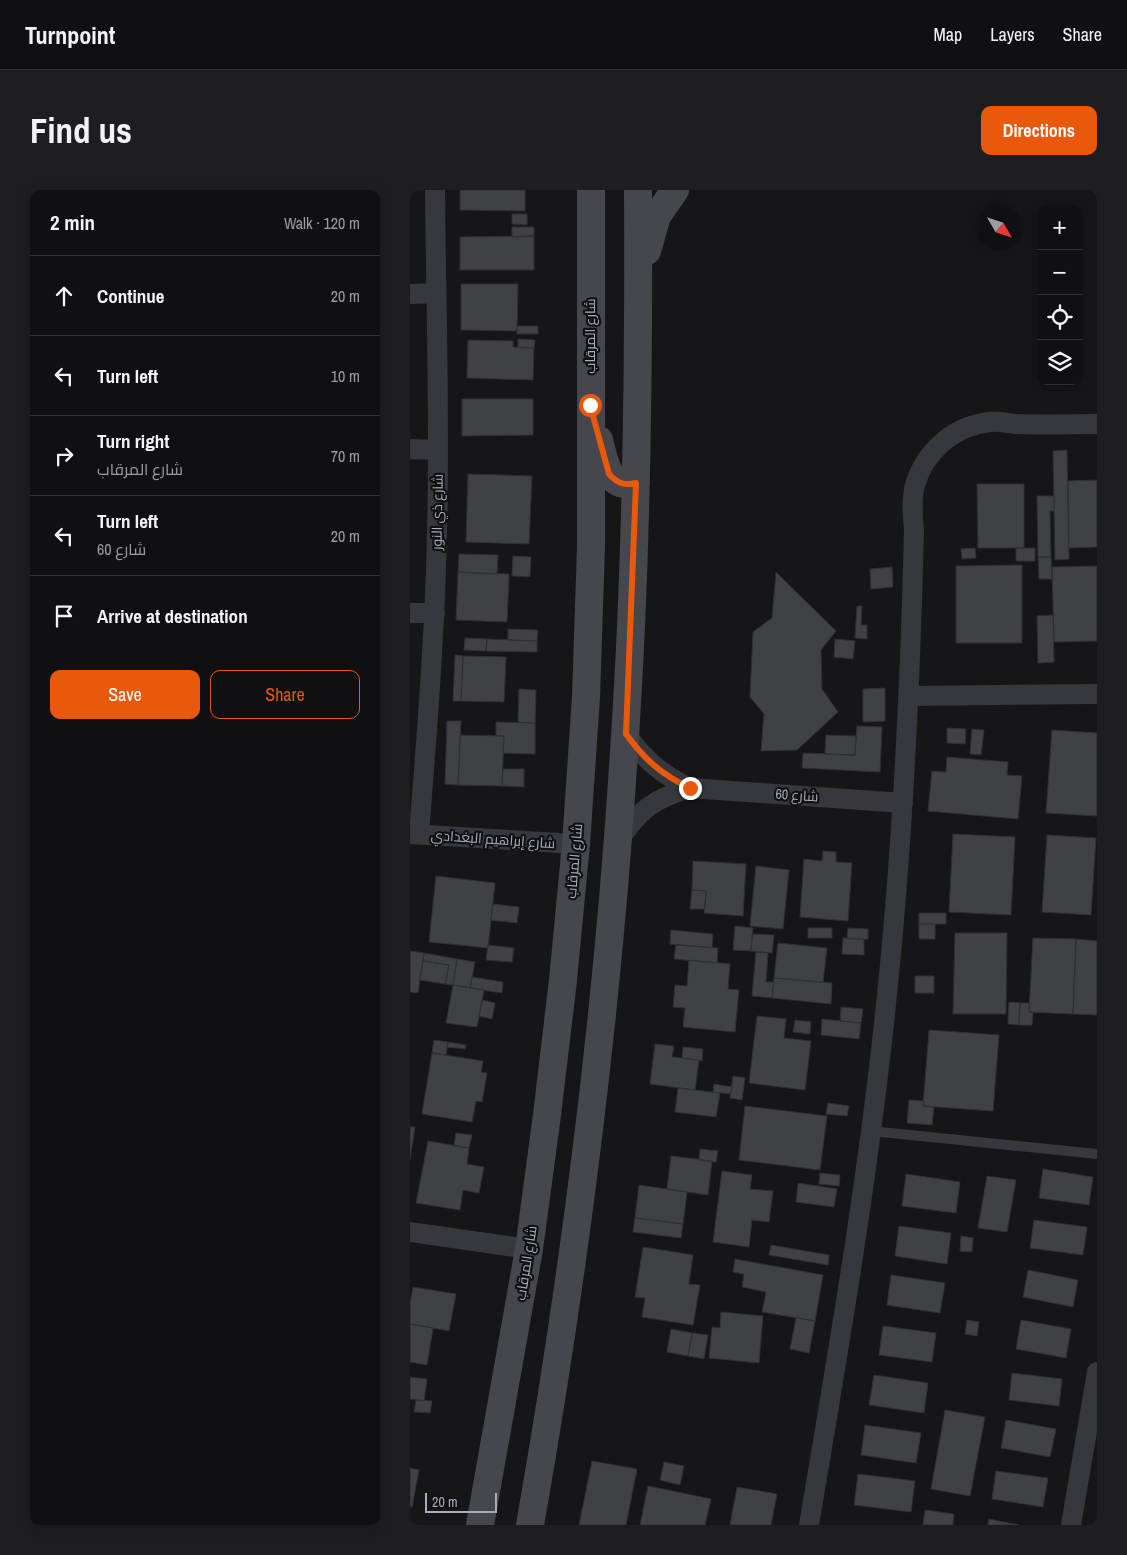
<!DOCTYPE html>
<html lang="en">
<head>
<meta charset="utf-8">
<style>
  :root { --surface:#101012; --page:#1e1e20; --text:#f1f3f6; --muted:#9c9d9f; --line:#303032; --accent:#ea580c }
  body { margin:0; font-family:"Archivo Narrow",Cairo,sans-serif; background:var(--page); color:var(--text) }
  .controls { position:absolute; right:15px; top:15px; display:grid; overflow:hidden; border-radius:10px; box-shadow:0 2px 12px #0003 }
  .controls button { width:45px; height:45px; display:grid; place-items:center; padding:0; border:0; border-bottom:1px solid var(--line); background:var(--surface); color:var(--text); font:25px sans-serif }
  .compass { position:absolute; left:567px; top:15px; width:45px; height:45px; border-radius:50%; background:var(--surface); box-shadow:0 2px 12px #0003; rotate:129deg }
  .scale { position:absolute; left:15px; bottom:12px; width:72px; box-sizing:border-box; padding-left:5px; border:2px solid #a8adb8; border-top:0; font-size:14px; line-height:18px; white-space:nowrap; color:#a8adb8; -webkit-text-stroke:4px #111113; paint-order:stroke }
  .stop { position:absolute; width:15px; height:15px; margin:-11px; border:4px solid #ea580c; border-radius:50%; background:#fff }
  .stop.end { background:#ea580c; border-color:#fff; box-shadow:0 1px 5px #0008 }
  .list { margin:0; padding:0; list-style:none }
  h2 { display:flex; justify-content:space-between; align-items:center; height:65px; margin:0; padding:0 20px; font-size:21px }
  h2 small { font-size:16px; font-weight:400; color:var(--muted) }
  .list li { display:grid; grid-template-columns:32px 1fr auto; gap:15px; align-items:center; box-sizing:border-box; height:80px; padding:0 20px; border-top:1px solid var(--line) }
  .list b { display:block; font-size:19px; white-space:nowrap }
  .list p { margin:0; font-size:16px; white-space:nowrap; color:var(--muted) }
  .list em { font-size:16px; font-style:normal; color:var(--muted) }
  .actions { display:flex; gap:10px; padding:15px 20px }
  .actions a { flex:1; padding:11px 0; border:1px solid var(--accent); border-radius:10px; text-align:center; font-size:18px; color:var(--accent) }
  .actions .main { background:var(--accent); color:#fff }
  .icon { flex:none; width:28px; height:28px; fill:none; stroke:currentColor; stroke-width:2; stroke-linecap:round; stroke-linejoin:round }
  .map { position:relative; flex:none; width:687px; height:1335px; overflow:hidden; border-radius:10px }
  header { display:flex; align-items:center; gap:30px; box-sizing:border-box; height:70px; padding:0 25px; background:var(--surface); border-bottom:1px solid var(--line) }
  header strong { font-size:24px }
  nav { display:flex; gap:28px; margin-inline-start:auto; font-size:18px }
  .intro { display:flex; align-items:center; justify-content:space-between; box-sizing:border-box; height:120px; padding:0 30px }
  h1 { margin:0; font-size:35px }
  .button { padding:12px 22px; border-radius:10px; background:var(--accent); color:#fff; font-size:18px; font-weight:700 }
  main { display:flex; gap:30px; padding:0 30px }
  aside { flex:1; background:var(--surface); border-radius:10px; box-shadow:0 2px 12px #0003 }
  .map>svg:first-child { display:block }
</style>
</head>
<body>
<header>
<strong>Turnpoint</strong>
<nav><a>Map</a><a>Layers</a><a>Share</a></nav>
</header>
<div class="intro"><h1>Find us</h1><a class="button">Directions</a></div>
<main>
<aside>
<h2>2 min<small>Walk · 120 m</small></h2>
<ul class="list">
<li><svg class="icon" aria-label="ahead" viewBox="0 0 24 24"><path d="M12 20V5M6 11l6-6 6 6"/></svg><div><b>Continue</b></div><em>20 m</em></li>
<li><svg class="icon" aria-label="left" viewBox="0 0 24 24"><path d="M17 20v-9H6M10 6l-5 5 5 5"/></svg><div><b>Turn left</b></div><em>10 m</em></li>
<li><svg class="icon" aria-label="right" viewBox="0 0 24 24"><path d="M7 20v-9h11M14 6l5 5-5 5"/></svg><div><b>Turn right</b><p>شارع المرقاب</p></div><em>70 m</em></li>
<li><svg class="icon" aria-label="left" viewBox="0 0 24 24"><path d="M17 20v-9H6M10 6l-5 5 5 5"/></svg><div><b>Turn left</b><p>شارع 60</p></div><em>20 m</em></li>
<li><svg class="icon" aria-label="arrive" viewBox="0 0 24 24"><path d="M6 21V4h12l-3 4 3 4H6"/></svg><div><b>Arrive at destination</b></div></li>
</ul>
<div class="actions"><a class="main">Save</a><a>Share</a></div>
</aside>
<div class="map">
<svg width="687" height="1335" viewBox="0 0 687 1335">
  <rect width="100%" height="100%" fill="#161618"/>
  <!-- building -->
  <path fill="#404145" stroke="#303034" d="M50,0H115V21L50,20Z
    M102,24H117V35L102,34Z
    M102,37H124V46L102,47Z
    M124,46V80H50V47Z
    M51,94H108L107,141L51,140Z
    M107,136H128V144H107Z
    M108,149L125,150L124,158H108Z
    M58,150L103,151V157L124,158L123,190L57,188Z
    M52,209H123V245L52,246Z
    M657,260L659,369L645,370L643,261Z
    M58,284L122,286L119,354L56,352Z
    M687,290V357L659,358L658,291Z
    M567,294H614V358H568Z
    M627,306H644V321H640L641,367H628Z
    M565,358L566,368L552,369L551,359Z
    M606,358H625V371H606Z
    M49,364L88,365L87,384L48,382Z
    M103,366L121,367L120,387L102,386Z
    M628,367H641L642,389H629Z
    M612,375V453H546V376Z
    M687,376V451L644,452L642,377Z
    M482,377L483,397L461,399L460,379Z
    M48,382L99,384L97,432L46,430Z
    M366,382L426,441L411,460L412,499L428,522L387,560L351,561L354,524L340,507L343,442L362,428Z
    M447,416H452L451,435H457V449L445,448Z
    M643,425L644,472L628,473L627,426Z
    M98,439L128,440L127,451L98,450Z
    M55,448L77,449L76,461L54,460Z
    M77,449L127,451V462L76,461Z
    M425,449L445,451L443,469L424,467Z
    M45,465L53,466L51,511H43Z
    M53,466L96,467L94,512L51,511Z
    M475,498V531L453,532V499Z
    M109,499L126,500L125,533L108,532Z
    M37,531H51L48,595L35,594Z
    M86,532L125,533V564L93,563L94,546H86Z
    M447,536L472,537L470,582L392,578L393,563L445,565Z
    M537,538L556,539L555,554L537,553Z
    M562,539L574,540L571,565L560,564Z
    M642,540L687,543V626L636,623Z
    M50,545L94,546L92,596L48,595Z
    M416,545L446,546L445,565L415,564Z
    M537,567L598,572L597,585L612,586L608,629L518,621L522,581L536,582Z
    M93,579H114V597L92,596Z
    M543,644L605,647L601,725L539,722Z
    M637,645L686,648L681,725L632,722Z
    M413,661L426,662V672L442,673L438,731L390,727L394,669L412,671Z
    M283,671L336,674L333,726L294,723L296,701L282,700Z
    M346,676L379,680L373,739L340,736Z
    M26,686L85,693L78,758L19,752Z
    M282,700L296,701L295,719H280Z
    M83,714L109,717L107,733L81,730Z
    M509,723H536V734H509Z
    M509,734H525V749H509Z
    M325,736L343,738L341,761L323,760Z
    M398,738H422V748H398Z
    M438,738L458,739V749H437Z
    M261,740L303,744L302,758L260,754Z
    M545,743H597L596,824H543Z
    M342,744L364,745L362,763L341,761Z
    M433,748L454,749V765L432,764Z
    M623,748L666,749L663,824L619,822Z
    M666,749L687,751V825L663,824Z
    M368,753L417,758L413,792L364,788Z
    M78,755L104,758L102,772L76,770Z
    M266,755L308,758L307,773L264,769Z
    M0,761L14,763L8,803L0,802Z
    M346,762L358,763L356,792H364L362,808L342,806Z
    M14,763L47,769L43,795L35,794L39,775L13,771Z
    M47,769L65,772L60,798L43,795Z
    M279,770L320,774L318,799L329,800L325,842L273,837L275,818L263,817L265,795L277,796Z
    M13,771L39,775L35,794L10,790Z
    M505,786H524V803H505Z
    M62,787L93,792L92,803L60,798Z
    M364,788L422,793L421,814L362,808Z
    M43,795L74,800L67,837L36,833Z
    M72,810L85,813L82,829L69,826Z
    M599,812L610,813L609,835L598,834Z
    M610,813H619V822L623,823L622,835H609Z
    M431,817L453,819L451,833L430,831Z
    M347,826L376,829L374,848L401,851L395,900L339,893Z
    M412,829L451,833L449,849L411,845Z
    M385,830L401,832L400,844L383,842Z
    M519,840L589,845L583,921L513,916Z
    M24,850L38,852L36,865L22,863Z
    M38,852L56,855L55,859L37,857Z
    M245,854L264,856L262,867L289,870L285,900L240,894Z
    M273,857L293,859L292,871L272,868Z
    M22,863L73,871L71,882L77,883L72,912L66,911L62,932L12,924Z
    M323,886L335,888L332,910L320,908Z
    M304,894L322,897L321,904L303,902Z
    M268,898L310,903L306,927L265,922Z
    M499,910L514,911L513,916L524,917L522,935L497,933Z
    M418,913L439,916L437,926L416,924Z
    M335,916L417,926L410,980L329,970Z
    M0,937H5L0,970Z
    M46,943L62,945L59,958L44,956Z
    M18,951L59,958L57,974L74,977L69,1003L53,1000L50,1020L6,1013Z
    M290,959L308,961L306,972L289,970Z
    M261,966L302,971L298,1005L257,999Z
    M633,979L683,987L679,1015L629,1008Z
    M312,981L342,985L340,999L363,1001L359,1032L342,1030L339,1057L303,1052Z
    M410,983L430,985L429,996L409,994Z
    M496,984L550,992L546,1023L492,1016Z
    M577,986L606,990L597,1042L568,1038Z
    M388,993L427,999L424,1017L386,1012Z
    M229,995L277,1002L273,1034L225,1028Z
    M225,1028L273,1034L271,1048L223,1042Z
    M624,1030L677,1037L673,1065L620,1058Z
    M489,1036L541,1043L537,1074L485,1066Z
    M551,1046L563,1048L562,1062L550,1061Z
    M361,1055L419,1065L418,1075L359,1065Z
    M233,1057L283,1065L279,1094L290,1095L283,1135L232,1127L235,1108L225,1107Z
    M325,1069L413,1085L405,1131L352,1122L356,1102L332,1097L334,1084L323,1082Z
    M618,1080L668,1090L663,1117L613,1107Z
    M481,1085L535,1093L530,1123L477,1115Z
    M3,1097L46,1104L39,1141L0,1134V1113Z
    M311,1122L353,1126L349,1173L299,1168L302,1137L310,1138Z
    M386,1128L405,1131L399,1163L380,1159Z
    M557,1130L569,1132L567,1146L555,1144Z
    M611,1130L661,1139L656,1168L606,1159Z
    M0,1134L23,1138L17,1175L0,1172Z
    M473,1136L526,1143L522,1172L469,1165Z
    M261,1139L282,1143L278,1166L257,1162Z
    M282,1143L298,1145L294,1169L278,1166Z
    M602,1183L652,1189L649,1216L599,1210Z
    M464,1185L518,1193L514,1223L459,1215Z
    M0,1187L17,1189L14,1211L0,1209Z
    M6,1210L22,1211L20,1223L4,1222Z
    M535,1220L575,1227L560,1306L521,1299Z
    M596,1230L646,1239L640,1267L591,1258Z
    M455,1235L511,1243L506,1273L451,1265Z
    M182,1271L227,1279L216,1335H169Z
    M254,1272L274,1276L270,1295L250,1290Z
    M0,1278L9,1280L2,1317H0Z
    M586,1281L638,1288L633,1317L582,1309Z
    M448,1284L505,1291L501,1322L444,1315Z
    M238,1296L301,1309L295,1335H230Z
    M327,1297L367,1304L361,1335H320Z
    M515,1320L544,1324L543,1335H513Z
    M579,1329L609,1335H578Z"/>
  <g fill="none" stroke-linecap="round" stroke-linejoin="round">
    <!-- lane -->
    <path stroke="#37383d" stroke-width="10" d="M461,941L687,964"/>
    <!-- street -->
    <path stroke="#37383d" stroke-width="20" d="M0,104L26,103
      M0,259L28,260
      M0,423H25
      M499,506L687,504
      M216,544C234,569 252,585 280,598
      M0,644L166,654
      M9,644C17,543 25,442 27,341C30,228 26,114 25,0
      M208,652C229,620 243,609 280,598L493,613
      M0,1042L119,1059
      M399,1335C427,1168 456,1001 474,833C492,670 500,506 504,341C503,326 501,310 505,295C515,261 544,236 579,232C588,231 597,233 606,234C633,235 660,234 687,234
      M661,1335L687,1182"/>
    <!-- secondary -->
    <path stroke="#45474d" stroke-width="28" d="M237,61L247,26L265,0
      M189,250C195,271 197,300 226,293
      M70,1335L119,1059L137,925L153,790L166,654L176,507L181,357V0
      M120,1335C166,1074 199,810 215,546C227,364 229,182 228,0"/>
  </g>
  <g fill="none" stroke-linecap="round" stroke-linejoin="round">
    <!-- route -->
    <path stroke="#ea580c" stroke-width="6" d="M180,215L199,284C207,293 214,296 226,293L216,544C234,569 252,585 280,598"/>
  </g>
  <g text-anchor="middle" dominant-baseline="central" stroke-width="4.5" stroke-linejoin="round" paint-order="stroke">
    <!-- street labels -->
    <g font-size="14" fill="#a8adb8" stroke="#111113">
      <text transform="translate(180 146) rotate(-90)">شارع المرقاب</text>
      <text transform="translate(27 322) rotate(-89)">شارع ذي النور</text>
      <text transform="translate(387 605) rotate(4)">شارع 60</text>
      <text transform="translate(83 649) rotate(4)">شارع إبراهيم البغدادي</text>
      <text transform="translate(164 671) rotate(-85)">شارع المرقاب</text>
      <text transform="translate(116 1073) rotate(-81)">شارع المرقاب</text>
    </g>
  </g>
</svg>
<div class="controls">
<button>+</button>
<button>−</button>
<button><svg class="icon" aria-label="locate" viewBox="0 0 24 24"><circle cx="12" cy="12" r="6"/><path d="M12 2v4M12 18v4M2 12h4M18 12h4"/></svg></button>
<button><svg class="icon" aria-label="layers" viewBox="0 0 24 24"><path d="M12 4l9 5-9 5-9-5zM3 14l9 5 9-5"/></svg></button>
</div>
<svg class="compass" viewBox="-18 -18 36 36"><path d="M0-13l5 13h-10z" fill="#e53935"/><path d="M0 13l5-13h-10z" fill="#9c9d9f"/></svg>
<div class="scale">20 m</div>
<div class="stop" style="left:180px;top:215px"></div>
<div class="stop end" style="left:280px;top:598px"></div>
</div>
</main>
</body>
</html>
